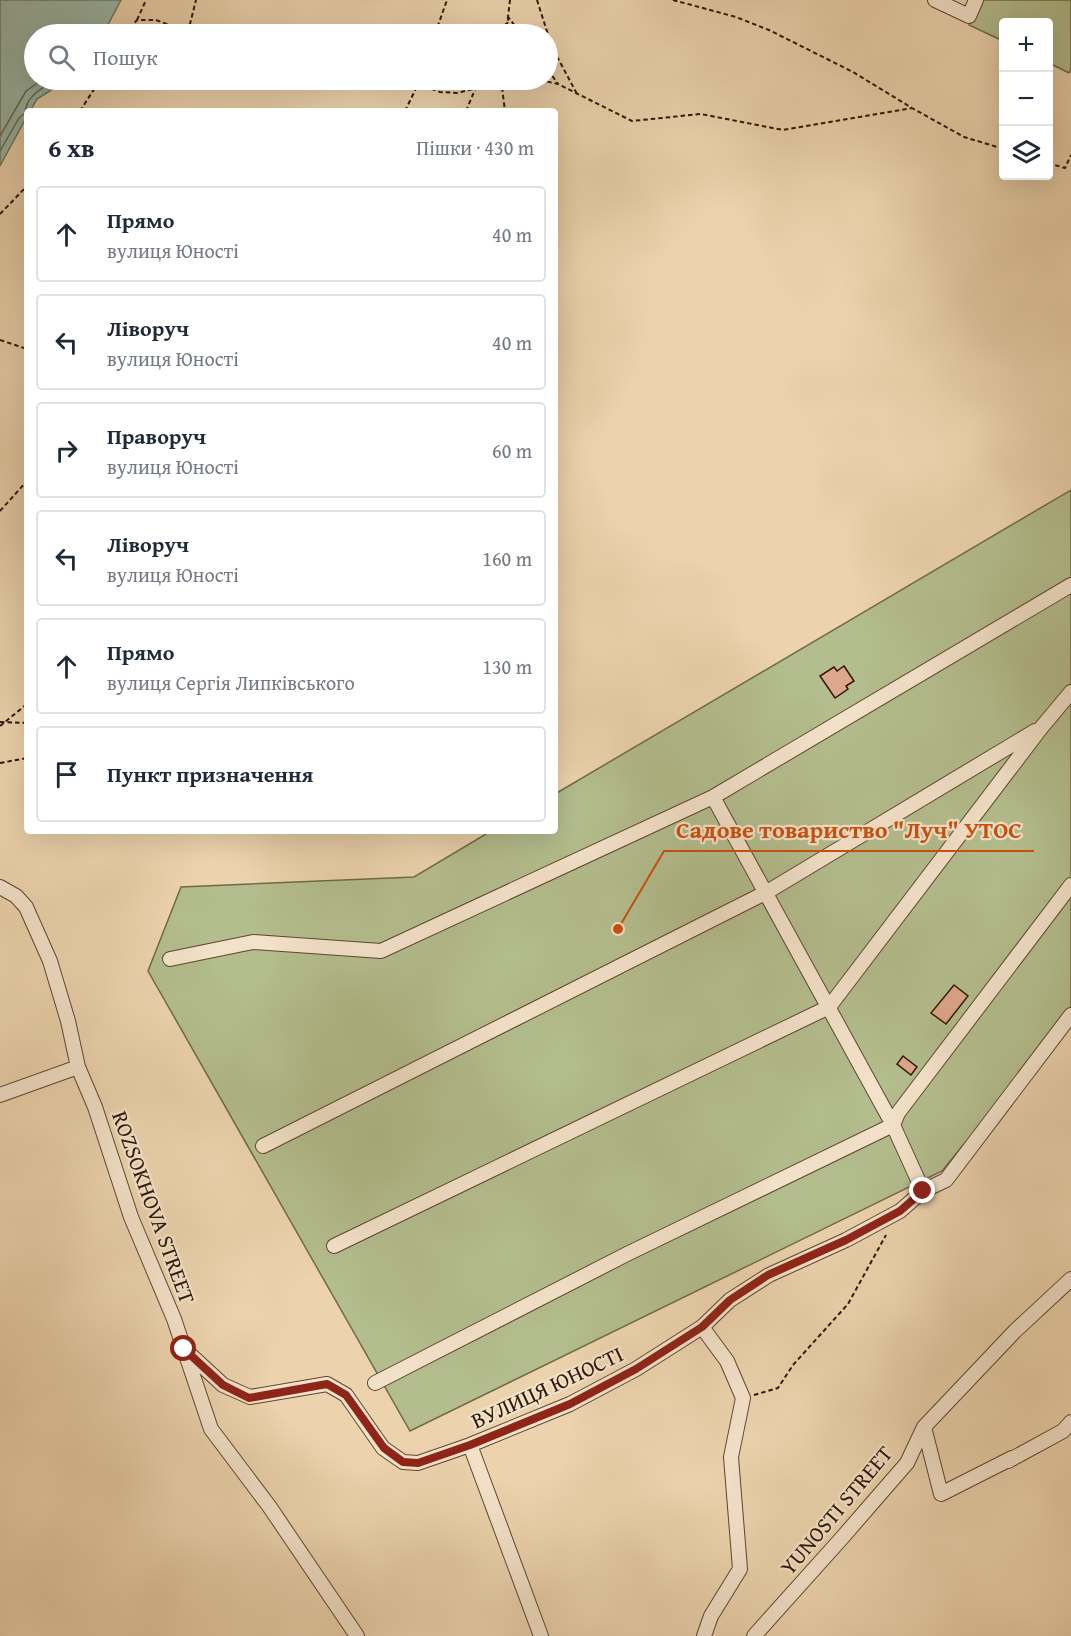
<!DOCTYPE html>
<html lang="uk">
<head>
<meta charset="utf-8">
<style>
  :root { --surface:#fff; --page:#f6f6f7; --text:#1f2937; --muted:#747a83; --line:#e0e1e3 }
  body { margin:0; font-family:"Gentium Book Plus",serif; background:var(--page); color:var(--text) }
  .controls { position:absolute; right:18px; top:18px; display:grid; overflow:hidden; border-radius:6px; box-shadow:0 6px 24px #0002 }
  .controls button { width:54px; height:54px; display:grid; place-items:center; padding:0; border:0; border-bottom:2px solid var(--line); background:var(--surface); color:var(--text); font:30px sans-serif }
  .stop { position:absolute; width:18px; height:18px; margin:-14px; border:4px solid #8f2418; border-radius:50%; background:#fff }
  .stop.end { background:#8f2418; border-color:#fff; box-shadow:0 2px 6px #0008 }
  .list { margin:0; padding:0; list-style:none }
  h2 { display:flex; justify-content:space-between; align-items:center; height:78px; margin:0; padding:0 24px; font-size:26px }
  h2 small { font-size:20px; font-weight:400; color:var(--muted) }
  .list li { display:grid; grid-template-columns:39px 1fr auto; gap:18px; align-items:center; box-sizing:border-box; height:96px; margin:0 12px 12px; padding:0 12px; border:2px solid var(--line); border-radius:6px }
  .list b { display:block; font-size:22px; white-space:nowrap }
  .list p { margin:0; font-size:20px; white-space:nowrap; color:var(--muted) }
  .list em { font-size:20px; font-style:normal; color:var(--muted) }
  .icon { flex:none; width:33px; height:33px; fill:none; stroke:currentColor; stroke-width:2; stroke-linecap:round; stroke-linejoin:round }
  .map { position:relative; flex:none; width:1071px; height:1636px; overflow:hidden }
  .search { position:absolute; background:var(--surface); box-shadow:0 6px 24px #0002; left:24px; top:24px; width:534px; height:66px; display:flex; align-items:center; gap:15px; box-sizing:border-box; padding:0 21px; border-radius:33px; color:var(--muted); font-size:22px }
  .panel { position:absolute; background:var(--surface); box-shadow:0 6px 24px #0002; left:24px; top:108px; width:534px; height:726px; border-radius:6px }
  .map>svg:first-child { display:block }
</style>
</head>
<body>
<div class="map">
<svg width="1071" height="1636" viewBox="0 0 1071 1636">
  <rect width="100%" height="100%" fill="#ecd3ad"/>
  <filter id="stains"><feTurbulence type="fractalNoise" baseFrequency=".00333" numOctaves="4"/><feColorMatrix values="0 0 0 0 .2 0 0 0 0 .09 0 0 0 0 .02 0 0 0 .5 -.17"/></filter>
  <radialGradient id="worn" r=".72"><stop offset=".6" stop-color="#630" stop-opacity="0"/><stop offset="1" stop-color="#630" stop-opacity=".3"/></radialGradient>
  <!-- green -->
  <path fill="#b3bd8d" stroke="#706a48" stroke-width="1.5" d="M980,0H1071V68L1069,73L1049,63L1048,22H1004L1003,41L969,25Z
    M1071,490V1014L942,1171L410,1431L148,971L181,887L414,877L491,831H555V794Z"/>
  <!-- water -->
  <path fill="#99b8a8" stroke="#6e7866" stroke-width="1.5" d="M0,0H121L103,34H34V80H67L37,99L30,111H27V116L0,166Z"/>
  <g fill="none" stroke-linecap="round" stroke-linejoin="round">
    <!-- shore -->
    <path stroke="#646856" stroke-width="1.5" d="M0,136L26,91L42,80
      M0,151L19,118L25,113C26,96 42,88 56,80"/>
  </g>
  <!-- building -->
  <path fill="#dea68a" stroke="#2e1703" stroke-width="1.5" d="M844,666L854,681L846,686L848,689L835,698L820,676L834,667L837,671Z
    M954,985L968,996L946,1024L931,1013Z
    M903,1056L917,1067L911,1075L897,1064Z"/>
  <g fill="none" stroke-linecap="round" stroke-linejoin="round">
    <defs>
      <path id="minor" d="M935,0L969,16L976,0
        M713,797L893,1125L923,1191
        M0,887L16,896L26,907L50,961L68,1021L78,1067L95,1107L131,1217L174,1319L211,1429L269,1506L357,1636
        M170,959L253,942L381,951L713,797L1071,585
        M0,1095L78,1067
        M893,1125L898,1113L1071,885
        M263,1146L767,892L1035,731
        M334,1246L829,1007L1041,728L1071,692
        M702,1327L727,1361L743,1398L731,1457L740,1569L711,1616L704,1636
        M184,1349L223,1385L250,1397L327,1384L346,1395L383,1448L403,1462L418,1463L470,1445L570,1404L636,1369L702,1327L730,1300L769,1275L846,1240L900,1211L923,1191L946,1180L1071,1015
        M375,1383L627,1254L893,1125
        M924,1427L941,1494L1012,1458
        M470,1445L541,1636
        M1008,1461L1063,1431L1071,1422
        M754,1636L841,1539L907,1463L924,1427L1015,1331L1071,1279"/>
    </defs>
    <!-- minor casing -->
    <use href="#minor" stroke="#5e462e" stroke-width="16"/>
    <!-- path -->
    <path stroke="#2e1703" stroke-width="2" stroke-dasharray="4.5 3" stroke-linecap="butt" d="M537,0L552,47L577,94
      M673,0L736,17L769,30L853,72L912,108L964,137L1004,149
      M137,20L146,0
      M188,32L196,0
      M125,34L137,20H156L193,34
      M435,34L447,0
      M501,34L509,18L521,34
      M506,34L510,0
      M548,70L558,84
      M395,80L418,84L440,92L457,93L510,80
      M501,80L505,111
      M540,80L558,84L632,121L701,114L783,130L912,108
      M80,111L100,80
      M405,111L420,80
      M466,111L479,80
      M1048,163L1065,168L1071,155
      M0,214L27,186
      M0,340L27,349
      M0,511L27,481
      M0,722L27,723
      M0,726L27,704
      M0,763L27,758
      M754,1395L778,1388L793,1365L848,1304L886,1235"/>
    <!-- minor -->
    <use href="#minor" stroke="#f3e2ca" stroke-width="14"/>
  </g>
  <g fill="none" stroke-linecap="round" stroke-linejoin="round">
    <!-- route -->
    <path stroke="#8f2418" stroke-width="8" d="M184,1349L223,1385L249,1398L327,1384L346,1395L384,1448L403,1462L418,1463L470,1445L570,1404L636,1369L702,1327L730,1300L768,1275L846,1240L900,1211L923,1191"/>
  </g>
  <g text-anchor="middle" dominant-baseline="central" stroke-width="4.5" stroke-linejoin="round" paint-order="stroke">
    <!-- street labels -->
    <g font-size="22" fill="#2e1703" stroke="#f3e2ca">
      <text transform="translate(154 1207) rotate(70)">ROZSOKHOVA STREET</text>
      <text transform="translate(547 1387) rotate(-25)">ВУЛИЦЯ ЮНОСТІ</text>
      <text transform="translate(836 1510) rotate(-50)">YUNOSTI STREET</text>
    </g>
  </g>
  <!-- callouts -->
  <path fill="none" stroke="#cc4f0b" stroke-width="2" d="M618 929L664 851H1034"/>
  <circle fill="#cc4f0b" stroke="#f3e2ca" stroke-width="2" cx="618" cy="929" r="6"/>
  <g font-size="24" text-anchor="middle" font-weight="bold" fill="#cc4f0b" stroke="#f3e2ca" stroke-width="4.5" stroke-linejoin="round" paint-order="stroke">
    <text x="849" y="838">Садове товариство "Луч" УТОС</text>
  </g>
  <rect width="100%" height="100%" filter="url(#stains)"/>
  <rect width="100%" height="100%" fill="url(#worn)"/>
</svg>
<div class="controls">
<button>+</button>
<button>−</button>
<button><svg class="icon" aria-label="layers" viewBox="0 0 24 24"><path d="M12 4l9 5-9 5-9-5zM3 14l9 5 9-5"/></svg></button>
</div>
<div class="stop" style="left:184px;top:1349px"></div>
<div class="stop end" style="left:923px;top:1191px"></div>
<div class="search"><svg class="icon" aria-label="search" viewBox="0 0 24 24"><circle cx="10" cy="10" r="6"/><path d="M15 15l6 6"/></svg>Пошук</div>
<section class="panel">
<h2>6 хв<small>Пішки · 430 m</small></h2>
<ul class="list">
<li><svg class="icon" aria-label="ahead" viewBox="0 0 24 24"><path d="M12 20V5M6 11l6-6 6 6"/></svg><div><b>Прямо</b><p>вулиця Юності</p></div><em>40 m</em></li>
<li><svg class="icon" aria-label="left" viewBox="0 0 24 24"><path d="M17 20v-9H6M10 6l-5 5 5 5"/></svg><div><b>Ліворуч</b><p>вулиця Юності</p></div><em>40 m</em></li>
<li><svg class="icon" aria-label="right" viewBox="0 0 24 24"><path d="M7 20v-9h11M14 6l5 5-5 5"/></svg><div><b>Праворуч</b><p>вулиця Юності</p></div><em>60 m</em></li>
<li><svg class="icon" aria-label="left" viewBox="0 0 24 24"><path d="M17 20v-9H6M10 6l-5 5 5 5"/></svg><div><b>Ліворуч</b><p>вулиця Юності</p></div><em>160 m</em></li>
<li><svg class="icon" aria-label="ahead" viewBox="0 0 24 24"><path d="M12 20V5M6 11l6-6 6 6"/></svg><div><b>Прямо</b><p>вулиця Сергія Липківського</p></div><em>130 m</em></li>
<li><svg class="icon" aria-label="arrive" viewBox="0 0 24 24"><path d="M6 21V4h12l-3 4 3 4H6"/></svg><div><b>Пункт призначення</b></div></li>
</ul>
</section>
</div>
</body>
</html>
